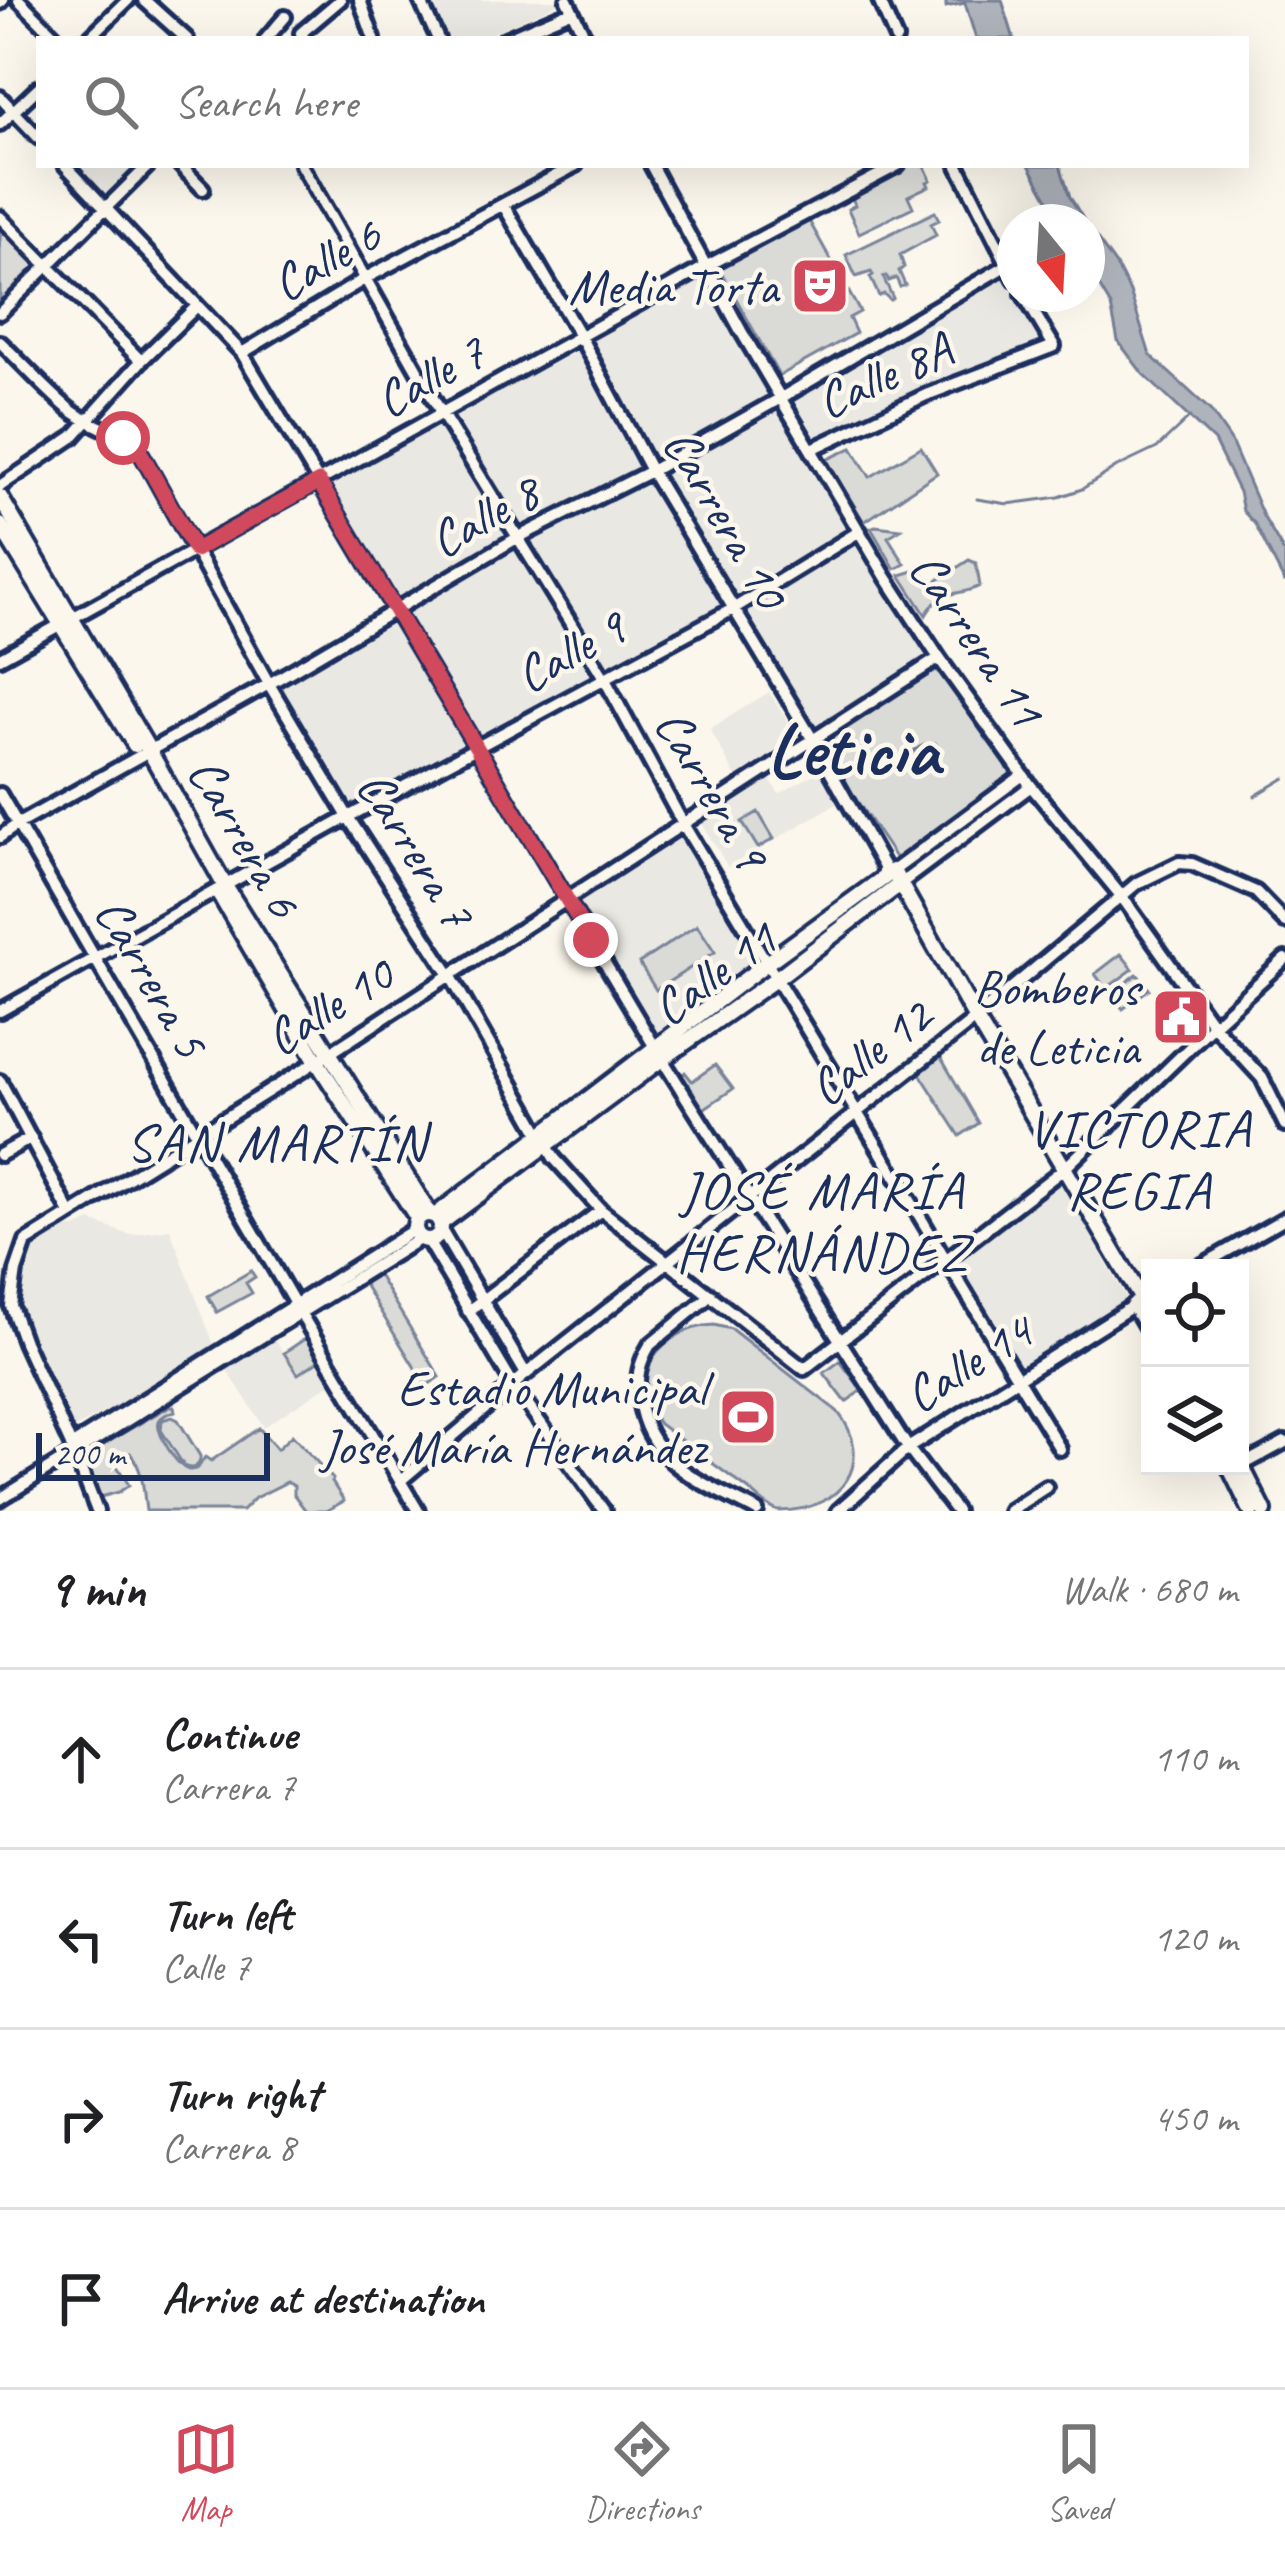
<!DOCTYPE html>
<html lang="en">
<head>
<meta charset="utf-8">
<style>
  :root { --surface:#fff; --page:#f2f2f2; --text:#202124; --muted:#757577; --line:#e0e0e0; --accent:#d1495b }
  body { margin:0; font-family:Caveat,sans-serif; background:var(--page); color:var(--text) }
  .controls { position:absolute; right:36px; bottom:36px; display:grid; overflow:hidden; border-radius:0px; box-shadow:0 12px 48px #0002 }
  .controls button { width:108px; height:108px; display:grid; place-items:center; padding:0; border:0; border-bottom:3px solid var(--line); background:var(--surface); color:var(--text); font:60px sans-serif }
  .compass { position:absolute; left:997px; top:204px; width:108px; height:108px; border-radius:50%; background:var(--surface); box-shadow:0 12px 48px #0002; rotate:162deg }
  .scale { position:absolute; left:36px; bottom:30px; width:234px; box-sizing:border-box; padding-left:12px; border:6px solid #1b2f5e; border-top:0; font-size:33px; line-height:42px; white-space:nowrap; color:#1b2f5e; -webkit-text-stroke:9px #fbf7ec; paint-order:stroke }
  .stop { position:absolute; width:36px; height:36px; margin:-27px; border:9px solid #d1495b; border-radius:50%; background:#fff }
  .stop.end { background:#d1495b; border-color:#fff; box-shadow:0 3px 12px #0008 }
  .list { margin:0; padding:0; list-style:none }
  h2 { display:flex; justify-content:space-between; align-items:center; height:156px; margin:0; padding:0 48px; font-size:51px }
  h2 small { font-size:39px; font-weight:400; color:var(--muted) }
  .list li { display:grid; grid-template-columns:78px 1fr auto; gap:36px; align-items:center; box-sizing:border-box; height:180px; padding:0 48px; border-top:3px solid var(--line) }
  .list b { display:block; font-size:45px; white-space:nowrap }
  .list p { margin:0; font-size:39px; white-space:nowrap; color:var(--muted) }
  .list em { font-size:39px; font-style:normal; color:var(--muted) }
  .icon { flex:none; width:66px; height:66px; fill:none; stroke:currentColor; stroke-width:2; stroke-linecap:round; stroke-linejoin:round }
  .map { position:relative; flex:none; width:1285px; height:1511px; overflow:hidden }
  .search { position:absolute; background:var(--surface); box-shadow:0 12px 48px #0002; left:36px; right:36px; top:36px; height:132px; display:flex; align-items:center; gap:30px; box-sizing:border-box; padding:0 42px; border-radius:0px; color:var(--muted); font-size:45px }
  .sheet { height:876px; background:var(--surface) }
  nav { display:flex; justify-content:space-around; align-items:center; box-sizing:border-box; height:168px; border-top:3px solid var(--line); background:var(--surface); font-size:33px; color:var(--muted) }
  nav a { display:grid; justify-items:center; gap:6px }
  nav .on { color:var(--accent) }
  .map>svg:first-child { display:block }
</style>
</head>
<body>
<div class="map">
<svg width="1285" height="1511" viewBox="0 0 1285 1511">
  <rect width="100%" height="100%" fill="#fbf7ec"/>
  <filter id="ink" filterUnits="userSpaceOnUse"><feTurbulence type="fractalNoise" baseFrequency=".00833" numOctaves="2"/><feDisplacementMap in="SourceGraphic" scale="24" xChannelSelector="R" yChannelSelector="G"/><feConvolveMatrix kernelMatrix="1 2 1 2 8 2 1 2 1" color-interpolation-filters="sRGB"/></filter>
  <g filter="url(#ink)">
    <!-- built -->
    <path fill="#eae8e2" d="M425,0H560L561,2L479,39H444Z
      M69,165H144L105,204Z
      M1008,267L1015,280V294H1023L1050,342L811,441L785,399Z
      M707,277L777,397L653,464L588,343Z
      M577,351L643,468L521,528L453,415Z
      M779,402L850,528L735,600L657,472Z
      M442,419L512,537L397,603L329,483Z
      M650,475L725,606L606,669L525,540Z
      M857,536L930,658L814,732L739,609Z
      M517,544L598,676L478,741L400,615Z
      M392,617L471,747L349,812L274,685Z
      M769,692L798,738L736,777L710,729Z
      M819,771L838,803L728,867L700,820L770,779L779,794Z
      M679,836L758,963L661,1036L576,900Z
      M1060,1181L1129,1303L1020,1369L955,1261Z
      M91,1221L130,1235L170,1229L216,1350L68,1432L15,1309L28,1247L57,1228H75Z
      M272,1336L298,1374L320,1360L334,1381L264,1427L225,1367Z"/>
    <!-- green -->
    <path fill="#dadad7" stroke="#7a849a" stroke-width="3" d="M909,165H924L931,180L927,182L929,186L908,196L913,207L859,233L848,209L855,205L851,195Z
      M935,212L939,220L931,224L936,235L900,255L904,267L899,271L905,285L900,287L896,278L889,281L886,276L883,277L893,298L890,300L884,294L879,296L870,277L873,275L871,272L856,277L846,255Z
      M808,219L860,312L849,318L856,333L779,376L719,268Z
      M0,222L40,263L0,305Z
      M921,447L937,473L864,522L826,460L852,448L870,477Z
      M875,526L901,529L888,537L905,564L895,569L871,528Z
      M969,560L976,563L980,586C959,597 941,588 926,615L900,575L920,569L930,585Z
      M938,663L1020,775L896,859L818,743Z
      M758,812L774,839L758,848L742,822Z
      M697,925L715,952L656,990L639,963Z
      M1121,954L1133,969L1106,989L1095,974Z
      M1137,974L1149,989L1123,1009L1111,994Z
      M940,1056L979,1123L960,1136L919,1072Z
      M715,1065L733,1089L702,1110L680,1076L685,1072L692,1081Z
      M251,1271L255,1277L246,1283L252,1293L217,1312L208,1296Z
      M376,1272L440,1377L426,1386L362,1281Z
      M714,1325L731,1329L837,1411C877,1460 843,1511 779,1511C769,1509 757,1497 749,1490C719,1468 689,1446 659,1424C622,1377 661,1328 714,1325Z
      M306,1338L320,1360L298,1374L284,1353Z
      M840,1361L862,1390L846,1402L824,1373Z
      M170,1406H174L175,1411C169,1413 162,1415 159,1421C155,1432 178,1468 189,1470C192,1470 195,1469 198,1468L205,1457L211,1461L259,1428L277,1449L292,1435L333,1479L332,1482L344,1501L326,1511H306L294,1495V1486L287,1482L255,1498L242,1511H146C143,1489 144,1471 130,1453L115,1463L129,1485L119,1492L97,1498L83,1459L85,1455Z
      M172,1417L178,1420L200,1456C201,1466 192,1471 184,1466L161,1430L162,1420Z"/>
    <!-- water -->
    <path fill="#afb3bb" stroke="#747e96" stroke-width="3" d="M946,0H1002L1014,39H976L965,3L946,7Z
      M1029,165H1060L1070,197L1085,222H1061Z
      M1087,225L1117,267L1130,292L1150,355L1210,410L1230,439L1263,516L1285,554V583L1255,524L1243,511L1239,492L1214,441L1143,374L1118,341L1111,306L1087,266Z
      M935,743L938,747C936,761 919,769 905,769L902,763C911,752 919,744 935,743Z"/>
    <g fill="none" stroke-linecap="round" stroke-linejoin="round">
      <!-- stream -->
      <path stroke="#747e96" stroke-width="3" d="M977,499L1008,504L1059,497L1082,489L1117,467L1157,448L1190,417
        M1255,796L1285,778"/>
      <defs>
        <path id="minor" d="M19,0L58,39
          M144,0L187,39
          M360,0L374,39
          M420,0L438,39
          M567,0L586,39
          M879,0L896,39
          M0,3L3,0
          M88,39L128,0
          M266,39L285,17
          M304,39L301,33L340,0
          M505,39L571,11
          M0,97L39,138
          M0,124L39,87
          M65,165L242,353L662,1059L908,1448L956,1511
          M180,165L203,189
          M301,165L442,414L603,676L683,824L1060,1449
          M651,165L741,331L886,577L939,658L1031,786L1122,897L1213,1025L1262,1078L1285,1125
          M958,166L1015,279
          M504,206L581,338L651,471L813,740L884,867V877
          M0,217L141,361
          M0,313L149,165
          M0,342C23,364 45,389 69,409C92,428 123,431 142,455L269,684L348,817L450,975L554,1158L601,1210L804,1369L1065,1168L1213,1025L1285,959
          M242,353L366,278L576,165
          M812,449L926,395L1054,346L1023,294
          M0,486L73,437L141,361L197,306
          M0,658L705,267L898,165
          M0,794L295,1304L418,1511
          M0,837L18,824L269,684L517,538L651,471L781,398L1007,265
          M890,870L893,871L1023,775
          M900,884L1031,786
          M0,1011L348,817L733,609L860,531
          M0,1081L70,1213
          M0,1155L31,1138
          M441,1230L526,1374
          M427,1240L513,1385L604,1511
          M1197,1268L1285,1218
          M711,1295L650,1345C639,1363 636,1378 639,1399C648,1466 705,1483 757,1511
          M468,1311L601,1210
          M71,1446L415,1229
          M1235,1469L1285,1442
          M400,1481L526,1374L971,1022L1136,884L1179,863L1192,864L1256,892L1285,922
          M0,1499L421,1238
          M97,1511L75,1454L24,1342L11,1306L16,1271L26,1242L330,1053L939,658
          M838,1511L908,1448L1150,1295
          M1009,1511L1046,1487"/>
        <path id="major" d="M0,497L150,752L225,886L429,1213
          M0,525L135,745
          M220,895L316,1060L418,1219
          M415 1227a13 13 0 1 1 26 0a13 13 0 1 1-26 0Z
          M436,1215L768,962L893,871L976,1019L1150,1313
          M441,1223L662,1059L777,978L900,884
          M1134,1305L1150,1332
          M1240,1463L1264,1511
          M1229,1466L1251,1511"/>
      </defs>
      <!-- minor casing -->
      <use href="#minor" stroke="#1b2f5e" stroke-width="20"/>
      <!-- major casing -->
      <use href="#major" stroke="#1b2f5e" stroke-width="22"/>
      <!-- minor -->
      <use href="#minor" stroke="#fbf7ec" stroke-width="10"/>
      <!-- major -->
      <use href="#major" stroke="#fbf7ec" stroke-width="14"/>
    </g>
  </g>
  <g fill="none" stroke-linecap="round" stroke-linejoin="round" filter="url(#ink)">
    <!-- route -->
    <path stroke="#d1495b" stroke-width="15" d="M123,438L133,444L142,455L195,550L319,482L591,940"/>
  </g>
  <!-- icons -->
  <defs>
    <symbol id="theatre-square" viewBox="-11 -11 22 22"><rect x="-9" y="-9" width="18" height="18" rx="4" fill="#d1495b" stroke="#fbf7ec"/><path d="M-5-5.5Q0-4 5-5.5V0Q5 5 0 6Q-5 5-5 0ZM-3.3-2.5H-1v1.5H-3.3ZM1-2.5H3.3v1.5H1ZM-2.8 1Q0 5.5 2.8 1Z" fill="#fff"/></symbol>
    <symbol id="civic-square" viewBox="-11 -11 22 22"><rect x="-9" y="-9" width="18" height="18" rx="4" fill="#d1495b" stroke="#fbf7ec"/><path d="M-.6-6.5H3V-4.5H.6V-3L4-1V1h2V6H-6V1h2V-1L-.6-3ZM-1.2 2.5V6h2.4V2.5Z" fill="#fff"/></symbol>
    <symbol id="stadium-square" viewBox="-11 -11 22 22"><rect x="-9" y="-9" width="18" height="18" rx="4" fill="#d1495b" stroke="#fbf7ec"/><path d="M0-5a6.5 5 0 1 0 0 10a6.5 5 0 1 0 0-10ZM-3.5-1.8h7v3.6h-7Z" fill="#fff"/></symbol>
  </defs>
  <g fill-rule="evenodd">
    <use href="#theatre-square" x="787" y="253" width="66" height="66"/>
    <use href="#civic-square" x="1148" y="984" width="66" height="66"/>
    <use href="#stadium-square" x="715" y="1384" width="66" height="66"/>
  </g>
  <g text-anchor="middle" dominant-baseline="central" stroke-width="9" stroke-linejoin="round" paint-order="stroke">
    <!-- street labels -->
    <g font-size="51" fill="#1b2f5e" stroke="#fbf7ec">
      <text transform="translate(326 259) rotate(-30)">Calle 6</text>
      <text transform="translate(884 375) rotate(-24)">Calle 8A</text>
      <text transform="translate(430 376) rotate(-29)">Calle 7</text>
      <text transform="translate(484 516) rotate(-29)">Calle 8</text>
      <text transform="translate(726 518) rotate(60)">Carrera 10</text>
      <text transform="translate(977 639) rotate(56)">Carrera 11</text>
      <text transform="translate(570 651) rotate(-29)">Calle 9</text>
      <text transform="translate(712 789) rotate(60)">Carrera 9</text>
      <text transform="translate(245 837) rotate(60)">Carrera 6</text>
      <text transform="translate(416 849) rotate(58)">Carrera 7</text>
      <text transform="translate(714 973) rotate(-36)">Calle 11</text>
      <text transform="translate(152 977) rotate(60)">Carrera 5</text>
      <text transform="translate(329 1006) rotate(-32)">Calle 10</text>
      <text transform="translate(870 1052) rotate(-38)">Calle 12</text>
      <text transform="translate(968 1363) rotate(-32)">Calle 14</text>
    </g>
    <!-- poi labels -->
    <g font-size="51" fill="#1b2f5e" stroke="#fbf7ec" text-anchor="end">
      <text x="778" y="286">Media Torta</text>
      <text x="1139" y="988">Bomberos<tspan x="1139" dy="59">de Leticia</tspan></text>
      <text x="706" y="1388">Estadio Municipal<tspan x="706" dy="59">José María Hernández</tspan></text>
    </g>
    <!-- neighbourhood labels -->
    <g font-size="54" letter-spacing="3" fill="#1b2f5e" stroke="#fbf7ec">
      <text x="1140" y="1128">VICTORIA<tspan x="1140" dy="62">REGIA</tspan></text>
      <text x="277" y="1142">SAN MARTÍN</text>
      <text x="823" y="1190">JOSÉ MARÍA<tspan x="823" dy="62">HERNÁNDEZ</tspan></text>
    </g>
    <!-- town labels -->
    <g font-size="75" font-weight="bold" fill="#1b2f5e" stroke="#fbf7ec">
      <text x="853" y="750">Leticia</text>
    </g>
  </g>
</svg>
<div class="controls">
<button><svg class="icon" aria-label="locate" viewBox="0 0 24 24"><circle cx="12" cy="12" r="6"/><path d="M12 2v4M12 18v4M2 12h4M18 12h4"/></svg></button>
<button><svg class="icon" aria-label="layers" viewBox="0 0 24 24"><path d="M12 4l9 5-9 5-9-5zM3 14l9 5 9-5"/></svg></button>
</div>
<svg class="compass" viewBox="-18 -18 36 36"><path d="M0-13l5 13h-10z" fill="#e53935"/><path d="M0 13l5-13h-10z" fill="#757577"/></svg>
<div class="scale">200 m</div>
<div class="stop" style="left:123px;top:438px"></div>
<div class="stop end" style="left:591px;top:940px"></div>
<div class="search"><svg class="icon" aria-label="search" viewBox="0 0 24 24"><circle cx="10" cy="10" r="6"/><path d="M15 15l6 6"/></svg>Search here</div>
</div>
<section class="sheet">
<h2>9 min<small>Walk · 680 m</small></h2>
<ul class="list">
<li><svg class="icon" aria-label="ahead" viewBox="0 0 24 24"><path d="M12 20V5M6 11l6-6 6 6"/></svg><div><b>Continue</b><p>Carrera 7</p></div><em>110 m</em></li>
<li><svg class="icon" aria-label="left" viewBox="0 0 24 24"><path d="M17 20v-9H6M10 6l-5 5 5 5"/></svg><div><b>Turn left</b><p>Calle 7</p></div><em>120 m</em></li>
<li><svg class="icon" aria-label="right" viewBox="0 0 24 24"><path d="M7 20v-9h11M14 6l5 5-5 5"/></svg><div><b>Turn right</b><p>Carrera 8</p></div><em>450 m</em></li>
<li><svg class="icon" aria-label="arrive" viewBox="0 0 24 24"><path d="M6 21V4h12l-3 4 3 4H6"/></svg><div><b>Arrive at destination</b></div></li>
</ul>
</section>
<nav>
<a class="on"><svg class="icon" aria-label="map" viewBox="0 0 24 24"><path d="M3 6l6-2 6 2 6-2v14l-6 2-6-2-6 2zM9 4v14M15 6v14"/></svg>Map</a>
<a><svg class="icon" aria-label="directions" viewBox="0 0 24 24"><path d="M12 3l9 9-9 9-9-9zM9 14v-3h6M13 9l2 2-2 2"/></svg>Directions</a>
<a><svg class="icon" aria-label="saved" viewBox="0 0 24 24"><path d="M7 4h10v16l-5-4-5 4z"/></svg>Saved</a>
</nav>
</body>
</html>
